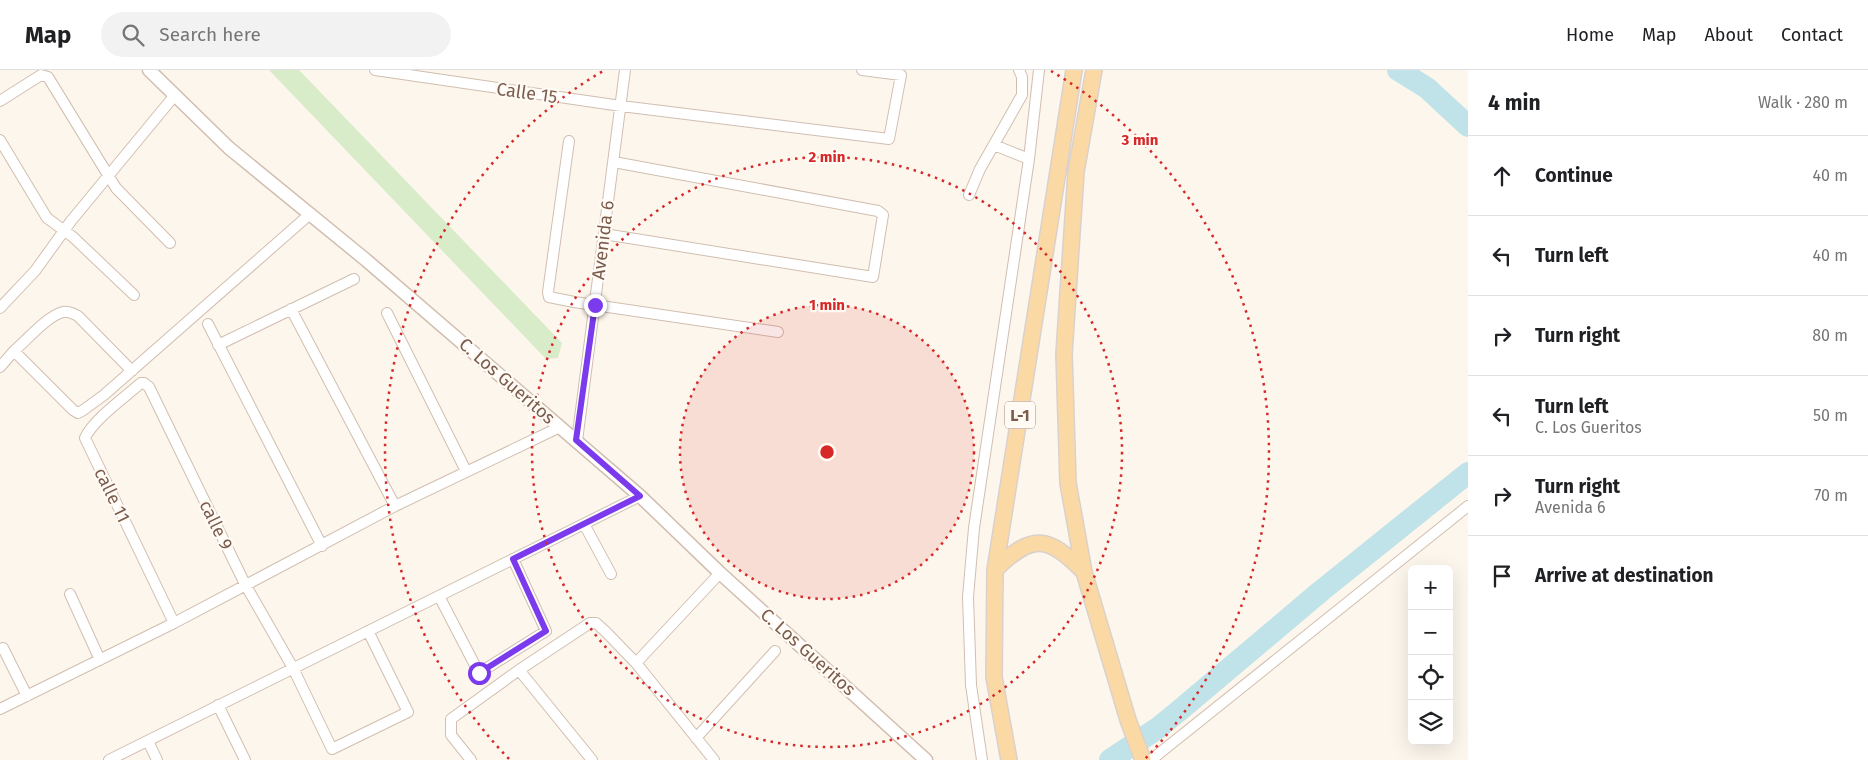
<!DOCTYPE html>
<html lang="en">
<head>
<meta charset="utf-8">
<style>
  :root { --surface:#fff; --page:#f2f2f2; --text:#202124; --muted:#757577; --line:#e0e0e0 }
  body { margin:0; font-family:"Fira Sans",sans-serif; background:var(--page); color:var(--text) }
  .controls { position:absolute; right:15px; bottom:15px; display:grid; overflow:hidden; border-radius:8px; box-shadow:0 5px 20px #0002 }
  .controls button { width:45px; height:45px; display:grid; place-items:center; padding:0; border:0; border-bottom:1px solid var(--line); background:var(--surface); color:var(--text); font:25px sans-serif }
  .stop { position:absolute; width:15px; height:15px; margin:-11px; border:4px solid #7c3aed; border-radius:50%; background:#fff }
  .stop.end { background:#7c3aed; border-color:#fff; box-shadow:0 1px 5px #0008 }
  .list { margin:0; padding:0; list-style:none }
  h2 { display:flex; justify-content:space-between; align-items:center; height:65px; margin:0; padding:0 20px; font-size:21px }
  h2 small { font-size:16px; font-weight:400; color:var(--muted) }
  .list li { display:grid; grid-template-columns:32px 1fr auto; gap:15px; align-items:center; box-sizing:border-box; height:80px; padding:0 20px; border-top:1px solid var(--line) }
  .list b { display:block; font-size:19px; white-space:nowrap }
  .list p { margin:0; font-size:16px; white-space:nowrap; color:var(--muted) }
  .list em { font-size:16px; font-style:normal; color:var(--muted) }
  .icon { flex:none; width:28px; height:28px; fill:none; stroke:currentColor; stroke-width:2; stroke-linecap:round; stroke-linejoin:round }
  .map { position:relative; flex:none; width:1468px; height:690px; overflow:hidden }
  header { display:flex; align-items:center; gap:30px; box-sizing:border-box; height:70px; padding:0 25px; background:var(--surface); border-bottom:1px solid var(--line) }
  header strong { font-size:24px }
  nav { display:flex; gap:28px; margin-inline-start:auto; font-size:18px }
  .search { width:350px; height:45px; background:var(--page); display:flex; align-items:center; gap:12px; box-sizing:border-box; padding:0 18px; border-radius:28px; color:var(--muted); font-size:19px }
  main { display:flex }
  aside { flex:1; background:var(--surface) }
  .map>svg:first-child { display:block }
</style>
</head>
<body>
<header>
<strong>Map</strong>
<div class="search"><svg class="icon" aria-label="search" viewBox="0 0 24 24"><circle cx="10" cy="10" r="6"/><path d="M15 15l6 6"/></svg>Search here</div>
<nav><a>Home</a><a>Map</a><a>About</a><a>Contact</a></nav>
</header>
<main>
<div class="map">
<svg width="1468" height="690" viewBox="0 0 1468 690">
  <rect width="100%" height="100%" fill="#fdf6ec"/>
  <!-- green -->
  <path fill="#d8ecc9" d="M269,0H299L562,273L558,288L546,289Z"/>
  <g fill="none" stroke-linecap="round" stroke-linejoin="round">
    <!-- river -->
    <path stroke="#bfe3e8" stroke-width="22" d="M1398,0L1427,18L1468,56
      M1110,690L1158,658L1180,640L1321,521L1468,403"/>
    <defs>
      <path id="minor" d="M375,0L621,36L889,69L901,5L862,0
        M0,31L41,5L48,7L116,118L170,173
        M0,70L47,148L73,167L134,225
        M569,71L548,222L549,227L574,232L778,262
        M994,75L1029,89
        M969,125L980,99L1022,25V7L1019,0
        M604,164L873,207L883,145L878,141L614,92
        M0,238L35,201L71,151L175,25
        M291,239L395,436
        M387,243L466,401
        M208,254L322,476
        M218,275L354,209
        M14,281C27,270 47,246 63,242C69,241 74,244 78,246L132,301
        M0,297L14,281L73,340L78,343L82,341L104,325L310,144
        M577,371L625,0
        M584,454L611,504
        M70,524L100,590
        M439,526L479,603L546,561L513,489
        M174,553L85,368C93,350 125,327 141,313H144L149,317L245,514L293,598L332,679L408,642L368,561
        M3,578L27,626
        M636,593L720,503
        M519,600L592,690
        M218,635L245,690
        M0,639L174,553L395,436L560,357
        M696,668L775,581
        M148,671L157,690
        M109,690L640,426
        M471,690L451,665V649L519,600L590,553H596L606,562L636,593L714,690
        M982,690L971,615L968,527L974,458L1029,89L1039,0
        M1151,690L1468,436"/>
      <path id="tertiary" d="M149,0L229,78L366,190L640,426L720,503L926,690"/>
      <path id="primary" d="M1094,0L1076,102L1064,284L1068,413L1084,502L1128,650L1143,690
        M995,500C1033,462 1048,466 1084,502
        M1009,690L994,607L995,500L1074,0"/>
    </defs>
    <!-- minor casing -->
    <use href="#minor" stroke="#d1beb0" stroke-width="12"/>
    <!-- tertiary casing -->
    <use href="#tertiary" stroke="#d1beb0" stroke-width="15"/>
    <!-- primary casing -->
    <use href="#primary" stroke="#dad1cd" stroke-width="18"/>
    <!-- minor -->
    <use href="#minor" stroke="#fff" stroke-width="10"/>
    <!-- tertiary -->
    <use href="#tertiary" stroke="#fff" stroke-width="12"/>
    <!-- primary -->
    <use href="#primary" stroke="#fbd9a5" stroke-width="15"/>
  </g>
  <g fill="none" stroke-linecap="round" stroke-linejoin="round">
    <!-- route -->
    <path stroke="#7c3aed" stroke-width="6" d="M479,603L546,561L513,489L640,426L576,370L595,235"/>
  </g>
  <!-- distance rings -->
  <circle cx="827" cy="382" r="147" fill="#d62828" fill-opacity=".12"/>
  <g fill="none" stroke="#d62828" stroke-width="2.5" stroke-dasharray="2.5 5">
    <circle cx="827" cy="382" r="147"/>
    <circle cx="827" cy="382" r="295"/>
    <path d="M509 689A442 442 0 0 1 603 1M1051 1A442 442 0 0 1 1145 689"/>
  </g>
  <g text-anchor="middle" dominant-baseline="central" stroke-width="4.5" stroke-linejoin="round" paint-order="stroke">
    <!-- shield labels -->
    <rect fill="#fffaf3" stroke="#a28b7f" stroke-width="1" x="1005" y="331.5" width="30" height="27" rx="4"/>
    <g font-size="16" font-weight="bold" fill="#7a5c4d">
      <text x="1020" y="345">L-1</text>
    </g>
    <!-- street labels -->
    <g font-size="18" fill="#7a5c4d" stroke="#fffaf3">
      <text transform="translate(527 23) rotate(8)">Calle 15</text>
      <text transform="translate(603 170) rotate(-83)">Avenida 6</text>
      <text transform="translate(507 311) rotate(41)">C. Los Gueritos</text>
      <text transform="translate(112 425) rotate(64)">calle 11</text>
      <text transform="translate(216 455) rotate(64)">calle 9</text>
      <text transform="translate(808 582) rotate(42)">C. Los Gueritos</text>
    </g>
  </g>
  <circle cx="827" cy="382" r="8" fill="#d62828" stroke="#fffaf3" stroke-width="2.5"/>
  <g font-size="15" text-anchor="middle" font-weight="bold" fill="#d62828" stroke="#fffaf3" stroke-width="4.5" stroke-linejoin="round" paint-order="stroke">
    <text x="1140" y="75">3 min</text>
    <text x="827" y="92">2 min</text>
    <text x="827" y="240">1 min</text>
  </g>
</svg>
<div class="controls">
<button>+</button>
<button>−</button>
<button><svg class="icon" aria-label="locate" viewBox="0 0 24 24"><circle cx="12" cy="12" r="6"/><path d="M12 2v4M12 18v4M2 12h4M18 12h4"/></svg></button>
<button><svg class="icon" aria-label="layers" viewBox="0 0 24 24"><path d="M12 4l9 5-9 5-9-5zM3 14l9 5 9-5"/></svg></button>
</div>
<div class="stop" style="left:479px;top:603px"></div>
<div class="stop end" style="left:595px;top:235px"></div>
</div>
<aside>
<h2>4 min<small>Walk · 280 m</small></h2>
<ul class="list">
<li><svg class="icon" aria-label="ahead" viewBox="0 0 24 24"><path d="M12 20V5M6 11l6-6 6 6"/></svg><div><b>Continue</b></div><em>40 m</em></li>
<li><svg class="icon" aria-label="left" viewBox="0 0 24 24"><path d="M17 20v-9H6M10 6l-5 5 5 5"/></svg><div><b>Turn left</b></div><em>40 m</em></li>
<li><svg class="icon" aria-label="right" viewBox="0 0 24 24"><path d="M7 20v-9h11M14 6l5 5-5 5"/></svg><div><b>Turn right</b></div><em>80 m</em></li>
<li><svg class="icon" aria-label="left" viewBox="0 0 24 24"><path d="M17 20v-9H6M10 6l-5 5 5 5"/></svg><div><b>Turn left</b><p>C. Los Gueritos</p></div><em>50 m</em></li>
<li><svg class="icon" aria-label="right" viewBox="0 0 24 24"><path d="M7 20v-9h11M14 6l5 5-5 5"/></svg><div><b>Turn right</b><p>Avenida 6</p></div><em>70 m</em></li>
<li><svg class="icon" aria-label="arrive" viewBox="0 0 24 24"><path d="M6 21V4h12l-3 4 3 4H6"/></svg><div><b>Arrive at destination</b></div></li>
</ul>
</aside>
</main>
</body>
</html>
